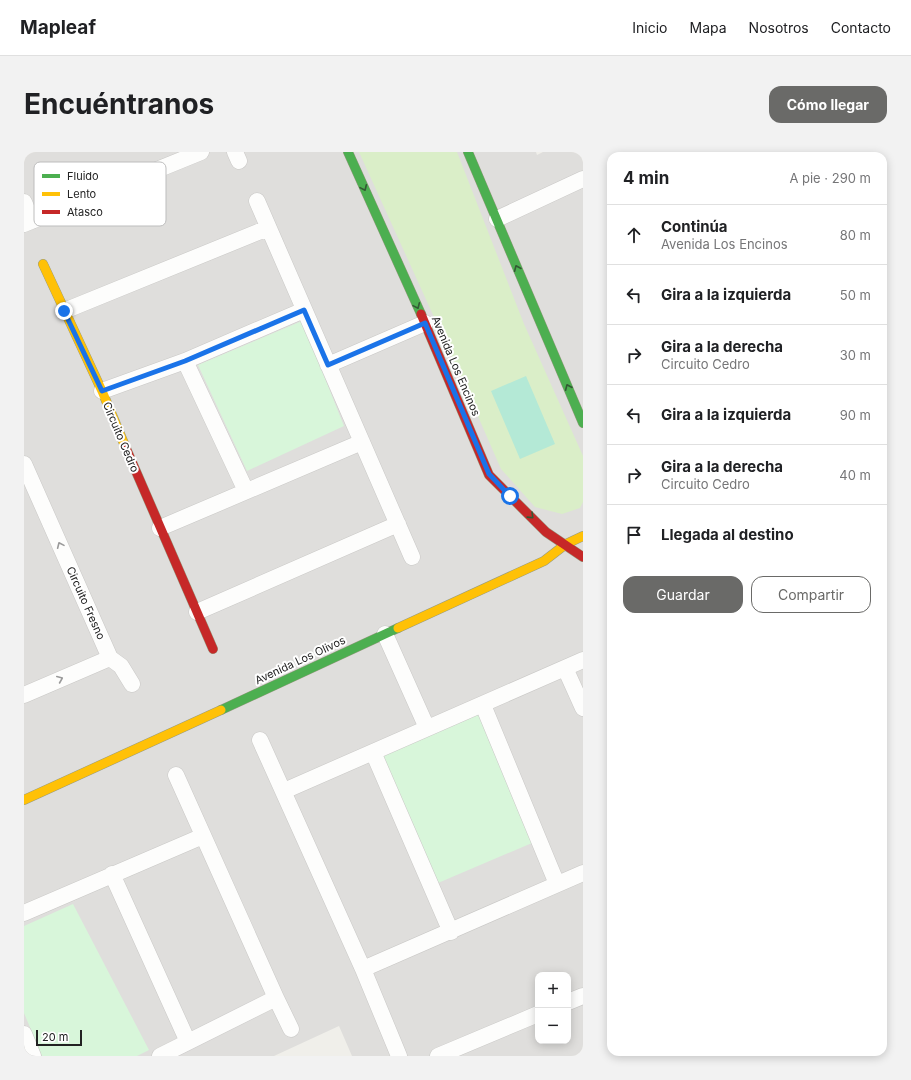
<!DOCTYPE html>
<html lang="es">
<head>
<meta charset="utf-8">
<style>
  :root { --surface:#fff; --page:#f2f2f2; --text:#202124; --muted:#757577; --line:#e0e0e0; --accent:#6a6a68 }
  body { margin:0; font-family:Inter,sans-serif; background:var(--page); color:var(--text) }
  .controls { position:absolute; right:12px; bottom:12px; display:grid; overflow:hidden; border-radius:8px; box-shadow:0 2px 10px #0003 }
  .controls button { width:36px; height:36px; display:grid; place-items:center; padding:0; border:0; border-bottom:1px solid var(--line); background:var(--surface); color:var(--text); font:20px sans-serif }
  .scale { position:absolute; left:12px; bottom:10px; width:46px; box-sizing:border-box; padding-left:4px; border:2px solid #222; border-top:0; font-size:11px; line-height:14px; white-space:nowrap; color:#222; -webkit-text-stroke:3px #fff; paint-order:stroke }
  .stop { position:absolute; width:12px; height:12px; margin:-9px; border:3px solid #1a73e8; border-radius:50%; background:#fff }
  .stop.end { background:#1a73e8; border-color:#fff; box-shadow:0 1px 4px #0008 }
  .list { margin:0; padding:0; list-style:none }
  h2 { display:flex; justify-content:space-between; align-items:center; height:52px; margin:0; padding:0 16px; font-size:17px }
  h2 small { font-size:13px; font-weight:400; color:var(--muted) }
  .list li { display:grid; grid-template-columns:26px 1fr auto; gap:12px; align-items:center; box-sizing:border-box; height:60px; padding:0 16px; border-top:1px solid var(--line) }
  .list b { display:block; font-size:15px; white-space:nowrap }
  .list p { margin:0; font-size:13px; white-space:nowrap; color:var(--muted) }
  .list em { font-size:13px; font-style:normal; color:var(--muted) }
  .actions { display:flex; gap:8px; padding:12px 16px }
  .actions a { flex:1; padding:9px 0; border:1px solid var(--accent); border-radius:12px; text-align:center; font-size:14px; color:var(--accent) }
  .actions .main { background:var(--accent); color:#fff }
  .icon { flex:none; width:22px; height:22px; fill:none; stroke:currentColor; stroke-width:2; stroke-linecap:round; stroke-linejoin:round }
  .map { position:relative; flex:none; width:559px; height:904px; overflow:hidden; border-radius:12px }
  header { display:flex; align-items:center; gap:24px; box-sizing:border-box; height:56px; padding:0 20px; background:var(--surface); border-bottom:1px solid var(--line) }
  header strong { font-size:19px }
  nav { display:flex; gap:22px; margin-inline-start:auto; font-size:14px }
  .intro { display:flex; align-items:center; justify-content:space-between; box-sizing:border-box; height:96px; padding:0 24px }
  h1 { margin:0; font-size:28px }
  .button { padding:10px 18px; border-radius:12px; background:var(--accent); color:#fff; font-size:14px; font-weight:700 }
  main { display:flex; gap:24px; padding:0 24px }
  aside { flex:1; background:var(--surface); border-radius:12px; box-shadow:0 2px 10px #0003 }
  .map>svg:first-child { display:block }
</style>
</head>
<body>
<header>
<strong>Mapleaf</strong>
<nav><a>Inicio</a><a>Mapa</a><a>Nosotros</a><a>Contacto</a></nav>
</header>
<div class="intro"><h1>Encuéntranos</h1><a class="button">Cómo llegar</a></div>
<main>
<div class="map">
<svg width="559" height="904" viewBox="0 0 559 904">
  <rect width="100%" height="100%" fill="#f0efea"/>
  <!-- residential -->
  <path fill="#dfdedc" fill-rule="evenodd" d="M0,0H512L513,3L519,0H559V904H328L315,874L250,904H0ZM514,823H544V889H514Z"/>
  <!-- grass -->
  <path fill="#daeec8" d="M335,0H433L500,172L559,304V350L556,356L538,362L511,355L477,317L425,198Z"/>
  <!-- park -->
  <path fill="#d8f6da" d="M278,169L320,274L223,319L174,213Z
    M456,562L508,691L414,731L359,604Z
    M49,752L125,898L113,904H18L0,861V774Z"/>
  <!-- pitch -->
  <path fill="#b4e9d6" d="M502,224L531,292L496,307L467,239Z"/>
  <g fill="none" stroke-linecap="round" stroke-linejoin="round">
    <defs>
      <path id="street" d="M211,0L215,9
        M233,49L388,405
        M0,50L8,69
        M473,67L559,27
        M0,72L177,0
        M40,159L244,76
        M161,209L222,339
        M304,213L401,171
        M78,239L161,209L280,158
        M0,312L86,506L97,514L108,532
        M136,376L338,290
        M173,460L374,372
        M361,482L403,576
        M541,516L559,556
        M0,543L86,506
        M459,553L533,732
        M236,588L339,817L375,904
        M349,600L427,780
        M152,623L252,846L267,877
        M260,639L559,508
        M88,722L164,890
        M0,761L179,684
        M339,817L559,721
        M544,850L559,844
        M0,882L9,904
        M136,904L252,846
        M414,904L514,862"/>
      <path id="fast" d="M324,0L397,162
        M444,0L559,271
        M197,558L374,476"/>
      <path id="slow" d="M19,112L78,239L101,294
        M374,476L520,409L542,392L559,384
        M0,648L197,558"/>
      <path id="jam" d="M397,162L465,323L522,380L559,405
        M101,294L189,497"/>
    </defs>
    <!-- street casing -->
    <use href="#street" stroke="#c9c8c6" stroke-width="17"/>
    <!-- fast casing -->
    <use href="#fast" stroke="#979b80" stroke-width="10"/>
    <!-- slow casing -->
    <use href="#slow" stroke="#979b80" stroke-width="10"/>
    <!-- jam casing -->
    <use href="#jam" stroke="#979b80" stroke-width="10"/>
    <!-- street -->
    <use href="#street" stroke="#fdfdfc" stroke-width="16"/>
    <!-- fast -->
    <use href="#fast" stroke="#4caf50" stroke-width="9"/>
    <!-- slow -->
    <use href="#slow" stroke="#ffc107" stroke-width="9"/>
    <!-- jam -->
    <use href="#jam" stroke="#c62828" stroke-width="9"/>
  </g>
  <!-- one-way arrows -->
  <defs><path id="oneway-chevron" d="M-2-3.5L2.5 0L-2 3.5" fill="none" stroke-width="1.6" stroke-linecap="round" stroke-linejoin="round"/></defs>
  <g stroke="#335a34">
    <use href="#oneway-chevron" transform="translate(340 36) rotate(66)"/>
    <use href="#oneway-chevron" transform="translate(493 116) rotate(-113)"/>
    <use href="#oneway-chevron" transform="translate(393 154) rotate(66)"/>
    <use href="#oneway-chevron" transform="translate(544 235) rotate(-113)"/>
    <use href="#oneway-chevron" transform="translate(507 364) rotate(44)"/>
  </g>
  <g stroke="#9a9a9a">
    <use href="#oneway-chevron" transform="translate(36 393) rotate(-114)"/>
    <use href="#oneway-chevron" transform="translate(36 527) rotate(-23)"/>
  </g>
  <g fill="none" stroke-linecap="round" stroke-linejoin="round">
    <!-- route -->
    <path stroke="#1a73e8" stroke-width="5" d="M40,159L78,239L161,209L280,158L304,213L401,171L465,322L486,344"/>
  </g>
  <g text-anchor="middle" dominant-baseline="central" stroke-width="4" stroke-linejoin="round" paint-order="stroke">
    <!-- street labels -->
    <g font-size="11" fill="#222" stroke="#fff">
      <text transform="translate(432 214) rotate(67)">Avenida Los Encinos</text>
      <text transform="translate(97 285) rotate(67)">Circuito Cedro</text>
      <text transform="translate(62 451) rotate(66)">Circuito Fresno</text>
      <text transform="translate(276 508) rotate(-25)">Avenida Los Olivos</text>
    </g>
  </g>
  <!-- legend -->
  <rect x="10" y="10" width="132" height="64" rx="6" fill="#fff" stroke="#bdbdbd" stroke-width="1"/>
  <rect x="18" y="22" width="18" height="4" fill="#4caf50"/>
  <rect x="18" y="40" width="18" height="4" fill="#ffc107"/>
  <rect x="18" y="58" width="18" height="4" fill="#c62828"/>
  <g font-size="11" fill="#222">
    <text x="43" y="28">Fluido</text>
    <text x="43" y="46">Lento</text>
    <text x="43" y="64">Atasco</text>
  </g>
</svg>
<div class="controls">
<button>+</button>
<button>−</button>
</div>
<div class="scale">20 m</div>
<div class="stop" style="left:486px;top:344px"></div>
<div class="stop end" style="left:40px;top:159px"></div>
</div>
<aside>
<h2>4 min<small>A pie · 290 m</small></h2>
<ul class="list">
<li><svg class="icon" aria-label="ahead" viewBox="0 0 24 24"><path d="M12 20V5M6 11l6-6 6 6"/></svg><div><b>Continúa</b><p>Avenida Los Encinos</p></div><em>80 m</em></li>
<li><svg class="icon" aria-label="left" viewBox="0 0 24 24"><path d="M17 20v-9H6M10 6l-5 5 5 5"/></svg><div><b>Gira a la izquierda</b></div><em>50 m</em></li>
<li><svg class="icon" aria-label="right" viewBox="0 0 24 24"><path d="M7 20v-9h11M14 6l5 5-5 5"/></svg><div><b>Gira a la derecha</b><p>Circuito Cedro</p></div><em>30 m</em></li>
<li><svg class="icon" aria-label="left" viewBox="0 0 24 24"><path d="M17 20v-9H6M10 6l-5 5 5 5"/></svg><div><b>Gira a la izquierda</b></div><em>90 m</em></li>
<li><svg class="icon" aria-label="right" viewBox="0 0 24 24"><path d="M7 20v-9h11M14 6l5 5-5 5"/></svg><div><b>Gira a la derecha</b><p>Circuito Cedro</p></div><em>40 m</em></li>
<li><svg class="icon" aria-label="arrive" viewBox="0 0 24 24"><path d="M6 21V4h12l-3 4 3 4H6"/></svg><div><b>Llegada al destino</b></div></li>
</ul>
<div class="actions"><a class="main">Guardar</a><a>Compartir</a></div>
</aside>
</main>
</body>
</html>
